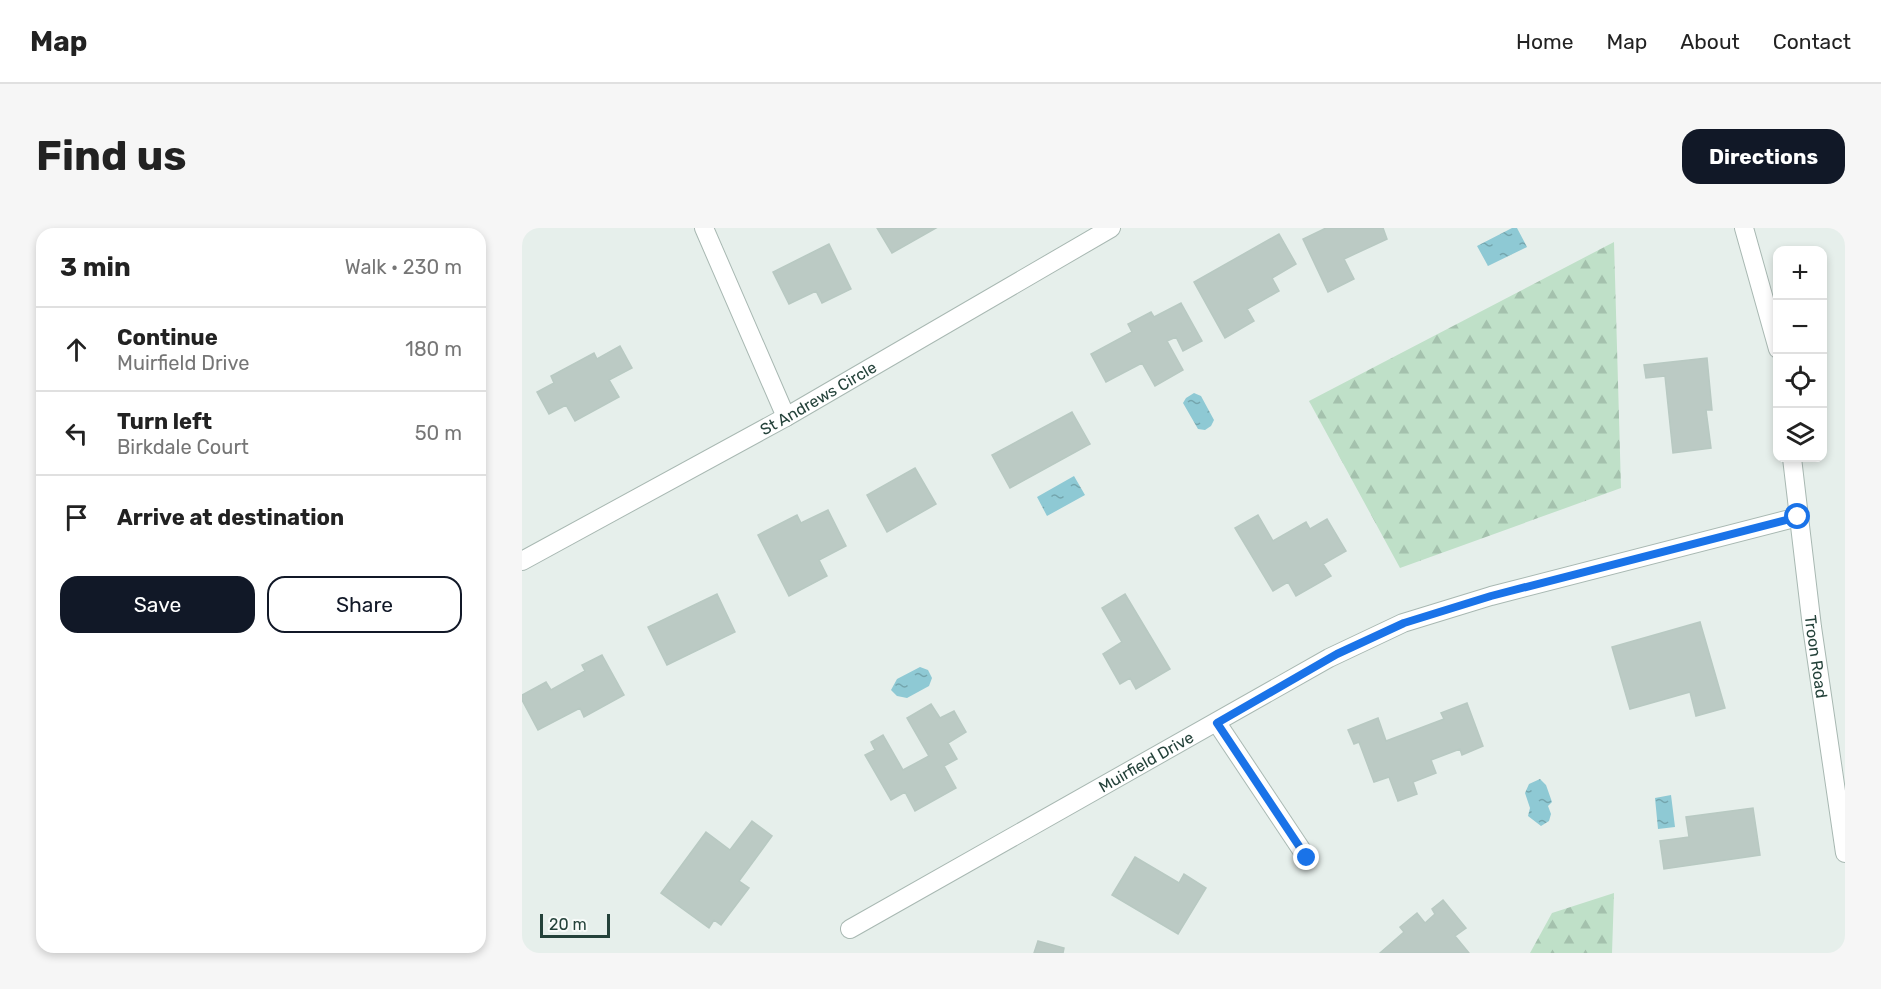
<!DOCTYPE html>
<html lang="en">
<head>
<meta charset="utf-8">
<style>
  :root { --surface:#fff; --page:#f6f6f6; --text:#222; --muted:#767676; --line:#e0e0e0; --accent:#111827 }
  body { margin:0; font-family:Rubik,sans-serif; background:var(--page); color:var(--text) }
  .controls { position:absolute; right:18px; top:18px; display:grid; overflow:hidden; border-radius:12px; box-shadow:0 3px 9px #0003 }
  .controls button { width:54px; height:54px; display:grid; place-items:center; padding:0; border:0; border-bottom:2px solid var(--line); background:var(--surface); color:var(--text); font:30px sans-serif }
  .scale { position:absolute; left:18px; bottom:15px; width:70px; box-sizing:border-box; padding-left:6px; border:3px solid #24423a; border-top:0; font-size:16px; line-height:21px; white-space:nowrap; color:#24423a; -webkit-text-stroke:4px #f7fbf9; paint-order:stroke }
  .stop { position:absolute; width:18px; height:18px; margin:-14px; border:4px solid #1a73e8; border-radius:50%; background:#fff }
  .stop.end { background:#1a73e8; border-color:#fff; box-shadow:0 2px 6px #0008 }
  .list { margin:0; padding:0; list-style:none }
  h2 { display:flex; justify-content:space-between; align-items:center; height:78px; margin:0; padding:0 24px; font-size:26px }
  h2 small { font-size:20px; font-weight:400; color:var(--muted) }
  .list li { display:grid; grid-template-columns:39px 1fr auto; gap:18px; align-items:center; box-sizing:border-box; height:84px; padding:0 24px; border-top:2px solid var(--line) }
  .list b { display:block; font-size:22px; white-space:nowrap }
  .list p { margin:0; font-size:20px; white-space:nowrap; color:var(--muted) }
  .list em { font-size:20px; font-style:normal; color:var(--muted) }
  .actions { display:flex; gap:12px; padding:18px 24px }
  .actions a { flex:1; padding:14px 0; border:2px solid var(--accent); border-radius:18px; text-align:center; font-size:21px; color:var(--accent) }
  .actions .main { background:var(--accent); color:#fff }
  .icon { flex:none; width:33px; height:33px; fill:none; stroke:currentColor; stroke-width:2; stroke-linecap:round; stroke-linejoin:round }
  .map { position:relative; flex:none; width:1323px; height:725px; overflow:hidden; border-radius:18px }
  header { display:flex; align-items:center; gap:36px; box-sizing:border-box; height:84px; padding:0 30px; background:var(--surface); border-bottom:2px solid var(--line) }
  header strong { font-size:28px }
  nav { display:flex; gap:33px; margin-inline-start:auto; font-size:21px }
  .intro { display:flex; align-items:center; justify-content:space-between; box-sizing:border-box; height:144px; padding:0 36px }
  h1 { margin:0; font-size:42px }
  .button { padding:15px 27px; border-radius:18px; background:var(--accent); color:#fff; font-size:21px; font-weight:700 }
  main { display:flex; gap:36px; padding:0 36px }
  aside { flex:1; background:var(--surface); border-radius:18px; box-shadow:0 3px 9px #0003 }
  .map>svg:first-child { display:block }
</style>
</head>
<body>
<header>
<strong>Map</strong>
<nav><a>Home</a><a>Map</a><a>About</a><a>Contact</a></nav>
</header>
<div class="intro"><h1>Find us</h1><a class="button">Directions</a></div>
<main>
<aside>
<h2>3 min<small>Walk · 230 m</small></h2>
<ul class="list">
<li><svg class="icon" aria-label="ahead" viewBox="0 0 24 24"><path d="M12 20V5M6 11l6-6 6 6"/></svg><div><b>Continue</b><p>Muirfield Drive</p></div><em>180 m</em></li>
<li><svg class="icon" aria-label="left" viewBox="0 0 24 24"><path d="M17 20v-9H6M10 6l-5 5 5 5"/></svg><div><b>Turn left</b><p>Birkdale Court</p></div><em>50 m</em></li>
<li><svg class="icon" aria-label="arrive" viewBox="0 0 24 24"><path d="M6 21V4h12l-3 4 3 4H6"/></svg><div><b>Arrive at destination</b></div></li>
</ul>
<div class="actions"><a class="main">Save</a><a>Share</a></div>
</aside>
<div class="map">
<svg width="1323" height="725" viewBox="0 0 1323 725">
  <defs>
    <pattern id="forest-firs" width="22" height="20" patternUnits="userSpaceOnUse" patternTransform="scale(1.5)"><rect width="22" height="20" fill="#bfe0c8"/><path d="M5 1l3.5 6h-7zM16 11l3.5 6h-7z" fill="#a4c1ad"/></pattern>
    <pattern id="water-ripples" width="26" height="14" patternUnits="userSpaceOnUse" patternTransform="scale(1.5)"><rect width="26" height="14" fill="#8ec9d4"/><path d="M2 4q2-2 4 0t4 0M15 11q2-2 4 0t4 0" fill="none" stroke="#74a5ad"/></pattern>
  </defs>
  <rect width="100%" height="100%" fill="#e6efeb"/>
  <!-- forest -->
  <path fill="url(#forest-firs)" d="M1092,14L1099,260L878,340L787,173Z
    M1092,665L1090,725H1008L1030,685Z"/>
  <!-- water -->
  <path fill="url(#water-ripples)" d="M990,0H995L1005,19L966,38L955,18Z
    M672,165L679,168L692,192L689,198L683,202L676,201L661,175L664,170Z
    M552,248L563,267L525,288L515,269Z
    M398,439L406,442L410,450L407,458L385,470L375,468L369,462L375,451Z
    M1018,551L1024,557L1030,574L1026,578L1029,586L1027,593L1019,598L1006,588L1008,580L1003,565L1007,556Z
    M1149,567L1153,599L1136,601L1133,570Z"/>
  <!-- building -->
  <path fill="#bbcac4" stroke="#b8c9c2" stroke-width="1.5" d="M355,0H414L370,25Z
    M804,0H861L865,11L822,31L832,51L806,64L781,11Z
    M757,6L774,36L750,50L757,63L725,81L732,93L703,110L672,54Z
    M307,16L329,61L300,75L294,63L267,76L251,44Z
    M659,75L680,113L661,123L654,109L645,113L661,142L633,158L620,135L584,154L569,126L610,104L606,96L629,84L632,89Z
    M98,118L110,140L87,152L97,169L53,193L44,177L27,186L15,164L32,155L29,148L72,125L75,131Z
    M1185,130L1190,182H1184L1189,220L1151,225L1143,148L1124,150L1122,137Z
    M550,184L568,216L488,260L470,227Z
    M393,240L414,276L365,304L345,267Z
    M306,282L324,318L297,332L305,348L267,368L236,307L275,287L279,295Z
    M736,287L751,313L784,294L788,301L805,291L824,323L801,336L809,348L774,368L766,354L751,363L713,300Z
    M195,366L213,404L145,437L126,399Z
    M603,366L648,441L614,461L608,450L598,456L581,426L600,414L580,380Z
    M1178,394L1203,480L1174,488L1168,464L1108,481L1090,419Z
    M80,427L102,467L62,489L58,480L16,502L0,472V467L24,454L29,462L63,443L60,437Z
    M945,475L961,518L940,527L938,521L909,532L914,545L891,554L895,566L876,573L867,549L852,554L837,514L832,516L826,502L856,490L864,513L922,491L919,485Z
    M409,476L418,490L432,483L444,504L426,515L435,531L422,538L434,560L393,583L383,564L369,572L343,527L353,522L349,514L361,507L381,542L407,528L385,490Z
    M1231,580L1238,627L1142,641L1138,613L1167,609L1164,589Z
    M230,593L250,608L217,653L227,660L199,697L192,692L187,700L139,665L184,604L208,622Z
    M613,629L657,655L662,646L684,660L656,706L590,667Z
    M921,672L944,700L933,708L947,725H858L882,704L878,699L895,685L903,695L913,686L910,681Z
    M516,713L542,720L541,725H512Z"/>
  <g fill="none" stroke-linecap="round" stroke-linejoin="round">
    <defs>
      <g id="minor">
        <path d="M182,0L264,189"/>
        <path d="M1222,0L1256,121"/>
        <path id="s1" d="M1270,230L1290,399L1323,625"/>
        <path id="s2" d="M0,333L264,189L589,0"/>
        <path d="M695,495L785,630"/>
        <path id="s3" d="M328,701L807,430L881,395L969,368L1276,289"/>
      </g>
    </defs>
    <!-- minor casing -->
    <use href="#minor" stroke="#a8b8b2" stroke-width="20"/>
    <!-- minor -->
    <use href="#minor" stroke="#fff" stroke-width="18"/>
  </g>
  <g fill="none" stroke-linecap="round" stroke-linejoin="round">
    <!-- route -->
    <path stroke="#1a73e8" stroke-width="8" d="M785,630L695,495L815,426L882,395L969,368L1276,289"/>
  </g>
  <g text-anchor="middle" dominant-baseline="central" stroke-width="4.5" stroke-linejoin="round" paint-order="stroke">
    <!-- street labels -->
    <g font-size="16" fill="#24423a" stroke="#f7fbf9">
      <text stroke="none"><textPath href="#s2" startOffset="338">St Andrews Circle</textPath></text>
      <text stroke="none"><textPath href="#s1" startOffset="200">Troon Road</textPath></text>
      <text stroke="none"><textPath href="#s3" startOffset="340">Muirfield Drive</textPath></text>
    </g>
  </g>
</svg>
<div class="controls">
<button>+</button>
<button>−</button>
<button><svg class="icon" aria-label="locate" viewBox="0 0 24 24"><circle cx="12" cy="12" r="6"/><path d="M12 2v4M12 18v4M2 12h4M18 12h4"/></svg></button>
<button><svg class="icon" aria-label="layers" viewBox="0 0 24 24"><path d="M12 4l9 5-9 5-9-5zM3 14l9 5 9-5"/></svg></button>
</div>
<div class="scale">20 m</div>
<div class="stop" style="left:1276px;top:289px"></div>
<div class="stop end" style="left:785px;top:630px"></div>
</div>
</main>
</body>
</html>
